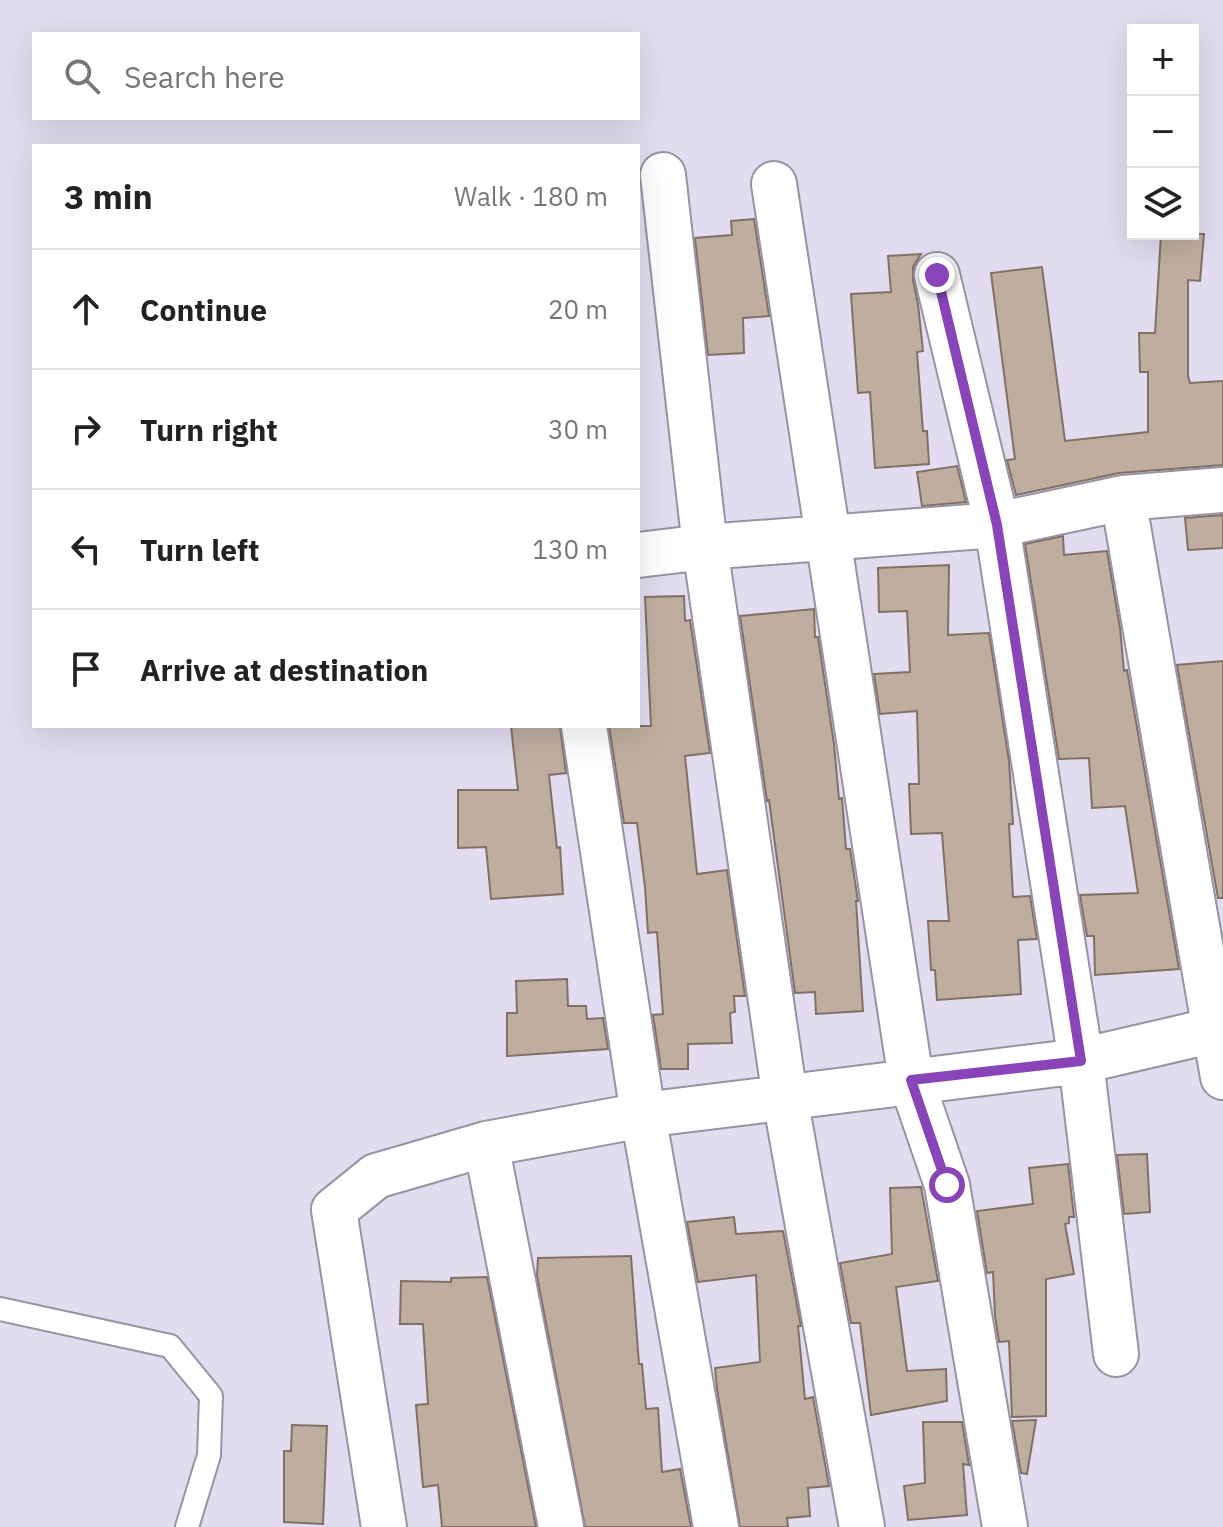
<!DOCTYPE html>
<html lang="en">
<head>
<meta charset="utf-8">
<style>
  :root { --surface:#fff; --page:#f6f6f6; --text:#222; --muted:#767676; --line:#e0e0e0 }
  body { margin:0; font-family:"IBM Plex Sans",sans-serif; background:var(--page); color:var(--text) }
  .controls { position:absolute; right:24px; top:24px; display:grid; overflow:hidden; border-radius:0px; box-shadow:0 8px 32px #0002 }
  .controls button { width:72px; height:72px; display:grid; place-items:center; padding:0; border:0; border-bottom:2px solid var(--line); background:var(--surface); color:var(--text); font:40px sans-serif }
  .stop { position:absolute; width:24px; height:24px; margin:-18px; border:6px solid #8944b8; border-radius:50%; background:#fff }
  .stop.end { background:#8944b8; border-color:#fff; box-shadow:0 2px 8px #0008 }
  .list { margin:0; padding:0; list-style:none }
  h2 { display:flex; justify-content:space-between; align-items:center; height:104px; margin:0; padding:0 32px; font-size:34px }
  h2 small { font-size:26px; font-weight:400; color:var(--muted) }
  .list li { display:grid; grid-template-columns:52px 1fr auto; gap:24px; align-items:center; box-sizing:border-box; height:120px; padding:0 32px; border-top:2px solid var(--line) }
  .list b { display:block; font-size:30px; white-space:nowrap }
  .list em { font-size:26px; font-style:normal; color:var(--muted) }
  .icon { flex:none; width:44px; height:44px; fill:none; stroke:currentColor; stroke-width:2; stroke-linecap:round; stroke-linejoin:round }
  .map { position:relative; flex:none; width:1223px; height:1527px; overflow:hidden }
  .search { position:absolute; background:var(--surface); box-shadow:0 8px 32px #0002; left:32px; top:32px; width:608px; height:88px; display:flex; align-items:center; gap:20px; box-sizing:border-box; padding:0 28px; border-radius:0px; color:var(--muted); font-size:30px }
  .panel { position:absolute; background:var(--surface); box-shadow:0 8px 32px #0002; left:32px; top:144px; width:608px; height:584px; border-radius:0px }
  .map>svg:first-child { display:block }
</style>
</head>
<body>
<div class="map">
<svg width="1223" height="1527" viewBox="0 0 1223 1527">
  <rect width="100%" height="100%" fill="#e2dcf0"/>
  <!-- building -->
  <path fill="#bfaea0" stroke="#807164" stroke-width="2" d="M754,219L769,316L743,318L744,353L708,355L695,238L732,235L731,221Z
    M1161,234H1204L1200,281L1188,280V376L1190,383L1223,381V465L1119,473L1016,495L1007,460L1015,459L991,273L1042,267L1065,441L1148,432V372H1140L1139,333H1155Z
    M921,254L913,267V280L918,304L923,351L917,352L923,431H927L929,464L875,468L870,392L858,393L851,294L891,292L888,256Z
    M957,466L966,502L922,506L917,472Z
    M1223,515V548L1188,550L1185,518Z
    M1063,536L1064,555L1107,551L1120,628L1124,671L1127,670L1179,969L1095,975L1094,936H1087L1080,895L1138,893L1125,806L1092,808L1089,758L1059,759L1025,544Z
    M949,565L948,635L989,633L1009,761L1013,824H1009L1013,897L1030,896L1037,939L1018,940L1021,994L937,1000L935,970H931L928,921H949L942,833L911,834L909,784H919L917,711L880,714L874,674L910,672L907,611L879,612L878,568Z
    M684,596L685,621L690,620L710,753L685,756L697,874L727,870L745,996H734L735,1012L730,1013L732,1043L688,1044V1069H661L653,1015L663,1014L657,932L648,933L645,887L637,823H624L609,726H651L645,597Z
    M814,609L815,637H818L834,744L839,799L842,798L846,849H850L858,901H856L863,1011L816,1014L815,992L795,993L769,800L767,801L740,616Z
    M1223,661V898H1218L1177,665Z
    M511,726H560L566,773L549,775L557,848L560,847L563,894L491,899L486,847L458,848V790H518Z
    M567,979L568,1006H586L587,1019L603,1018L608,1049L507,1056V1013H517L516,981Z
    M1147,1154L1150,1212L1124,1214L1117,1155Z
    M1068,1164L1074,1217H1069V1223L1065,1224L1074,1274L1046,1279V1416L1012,1417L1009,1341L999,1342L995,1316L993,1272L987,1273L977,1211L1033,1204L1029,1168Z
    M921,1187L938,1281L896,1287L907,1371L946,1369L947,1401L871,1415L860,1323H851L840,1263L892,1254L890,1188Z
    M734,1217L736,1234L783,1231L801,1326H798L805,1399L813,1397L829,1486L808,1488L810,1516L787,1518L788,1527H740L717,1389L715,1368L760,1362L756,1275L698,1282L687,1222Z
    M631,1256L639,1364H642L646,1409L658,1408L662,1472L680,1469L691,1527H585L537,1276L538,1258Z
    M487,1277L536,1527H442L438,1485L423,1487L416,1405L428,1404L423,1324H400L401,1281L451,1282V1278Z
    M1036,1420L1027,1474L1021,1473L1012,1421Z
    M923,1422H962L969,1465L963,1464L967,1515L908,1520L904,1486L925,1483Z
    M292,1425L327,1426L323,1524L284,1522V1451H291Z"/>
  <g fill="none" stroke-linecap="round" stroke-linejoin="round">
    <defs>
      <path id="lane" d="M0,1309L170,1346L211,1396L209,1455L187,1527"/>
      <path id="street" d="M663,175L705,547L785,1098L862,1527
        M774,184L911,1080L947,1185L1005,1527
        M937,275L997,525L1081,1061L1116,1354
        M1123,498L1223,1077
        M638,555L705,547L997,525L1123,498L1223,490
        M584,726L643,1115L716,1527
        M486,1144L561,1527
        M384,1527L334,1210L376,1176L486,1144L643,1115L1081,1061L1223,1028"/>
    </defs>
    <!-- lane casing -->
    <use href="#lane" stroke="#9892a4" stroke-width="26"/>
    <!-- street casing -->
    <use href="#street" stroke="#9892a4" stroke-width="48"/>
    <!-- lane -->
    <use href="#lane" stroke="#fff" stroke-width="22"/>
    <!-- street -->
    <use href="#street" stroke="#fff" stroke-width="44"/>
  </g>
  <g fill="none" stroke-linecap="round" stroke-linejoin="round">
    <!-- route -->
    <path stroke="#8944b8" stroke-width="10" d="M937,275L997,525L1081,1061L911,1080L947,1185"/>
  </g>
</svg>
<div class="controls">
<button>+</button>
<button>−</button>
<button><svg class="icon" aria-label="layers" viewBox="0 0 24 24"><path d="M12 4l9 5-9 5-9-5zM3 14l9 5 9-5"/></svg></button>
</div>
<div class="stop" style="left:947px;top:1185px"></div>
<div class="stop end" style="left:937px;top:275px"></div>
<div class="search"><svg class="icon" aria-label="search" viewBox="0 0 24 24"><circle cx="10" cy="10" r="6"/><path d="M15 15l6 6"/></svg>Search here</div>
<section class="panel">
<h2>3 min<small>Walk · 180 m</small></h2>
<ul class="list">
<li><svg class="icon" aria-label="ahead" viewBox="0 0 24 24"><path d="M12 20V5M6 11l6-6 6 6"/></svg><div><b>Continue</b></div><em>20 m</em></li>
<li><svg class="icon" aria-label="right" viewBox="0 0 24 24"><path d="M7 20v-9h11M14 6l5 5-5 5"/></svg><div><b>Turn right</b></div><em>30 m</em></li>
<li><svg class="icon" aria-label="left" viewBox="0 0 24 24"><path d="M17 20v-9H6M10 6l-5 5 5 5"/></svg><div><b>Turn left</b></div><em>130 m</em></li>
<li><svg class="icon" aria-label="arrive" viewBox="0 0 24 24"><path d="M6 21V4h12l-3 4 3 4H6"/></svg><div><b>Arrive at destination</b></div></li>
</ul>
</section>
</div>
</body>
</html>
